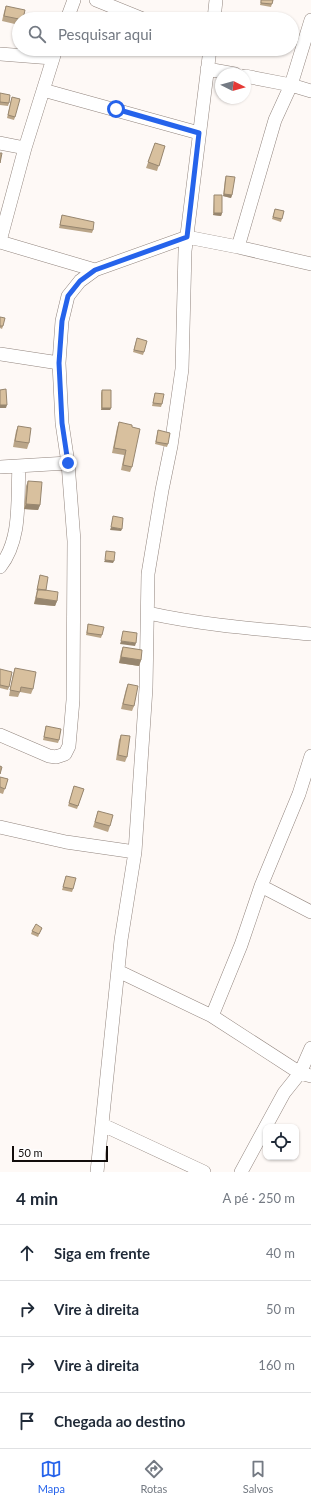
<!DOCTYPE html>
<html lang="pt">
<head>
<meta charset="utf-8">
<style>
  :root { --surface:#fff; --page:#f6f6f7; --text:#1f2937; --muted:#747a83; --line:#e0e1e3; --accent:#2563eb }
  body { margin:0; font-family:Lato,sans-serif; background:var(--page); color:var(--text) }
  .controls { position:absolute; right:12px; bottom:12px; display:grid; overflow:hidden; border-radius:8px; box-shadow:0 1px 3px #0004 }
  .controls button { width:36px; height:36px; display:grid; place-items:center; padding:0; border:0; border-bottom:1px solid var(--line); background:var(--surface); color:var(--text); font:20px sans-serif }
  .compass { position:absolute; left:215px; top:68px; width:36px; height:36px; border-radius:50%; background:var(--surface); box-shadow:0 1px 3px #0004; rotate:96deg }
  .scale { position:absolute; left:12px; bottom:10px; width:96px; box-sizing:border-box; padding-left:4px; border:2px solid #120d0b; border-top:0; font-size:11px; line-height:14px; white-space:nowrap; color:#120d0b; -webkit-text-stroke:3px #fff; paint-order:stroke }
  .stop { position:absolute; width:12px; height:12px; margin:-9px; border:3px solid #2563eb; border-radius:50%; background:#fff }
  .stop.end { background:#2563eb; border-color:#fff; box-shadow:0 1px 4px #0008 }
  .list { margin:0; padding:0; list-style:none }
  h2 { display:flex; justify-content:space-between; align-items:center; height:52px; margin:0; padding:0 16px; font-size:17px }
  h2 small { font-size:13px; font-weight:400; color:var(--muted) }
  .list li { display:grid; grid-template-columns:26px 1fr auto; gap:12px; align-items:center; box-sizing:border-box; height:56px; padding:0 16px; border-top:1px solid var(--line) }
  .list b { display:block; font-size:15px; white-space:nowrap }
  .list em { font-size:13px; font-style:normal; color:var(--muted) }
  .icon { flex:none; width:22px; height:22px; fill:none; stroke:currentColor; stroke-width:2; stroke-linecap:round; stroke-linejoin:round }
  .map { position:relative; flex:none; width:311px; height:1172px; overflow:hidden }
  .search { position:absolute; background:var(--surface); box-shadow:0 1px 3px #0004; left:12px; right:12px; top:12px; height:44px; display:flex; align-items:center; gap:10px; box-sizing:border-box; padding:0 14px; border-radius:22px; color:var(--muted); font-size:15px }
  .sheet { height:276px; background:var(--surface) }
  nav { display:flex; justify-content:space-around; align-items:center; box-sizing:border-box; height:56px; border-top:1px solid var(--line); background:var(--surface); font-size:11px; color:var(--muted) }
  nav a { display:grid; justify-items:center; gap:2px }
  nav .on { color:var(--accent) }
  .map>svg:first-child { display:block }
</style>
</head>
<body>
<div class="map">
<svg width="311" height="1172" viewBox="0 0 311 1172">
  <rect width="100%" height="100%" fill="#fef9f6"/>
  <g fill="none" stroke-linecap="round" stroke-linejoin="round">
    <defs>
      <path id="minor" d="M96,0L143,19
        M67,19L74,0
        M214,19L216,0
        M0,54L52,58
        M207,69L235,74
        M245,76L291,85L311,91
        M43,90L199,133
        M0,143L25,148
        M0,241L25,148L56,49
        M0,242L95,270
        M238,247L275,120L291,85L311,20
        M0,354L59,363
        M0,467L68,463
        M0,567C22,539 17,500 19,466
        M148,613C202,625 256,629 311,634
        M0,735L49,756L56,757L65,754L69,746L73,700L74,541L68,463L62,423L59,363L62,321L68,296L80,281L95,270L187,237L238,247L311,264
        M0,827L66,842L135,852
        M261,886L311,912
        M118,971L212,1016L300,1073L311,1076
        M212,1016L241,945L261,886L299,794L311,756
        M103,1125L204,1172
        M97,1172L121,940L135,852L146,688L148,574L162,490L171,446L182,369L185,251L210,49
        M241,1172L284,1093L300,1073L311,1048"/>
    </defs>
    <!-- minor casing -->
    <use href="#minor" stroke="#92857e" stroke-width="14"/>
    <!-- minor -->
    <use href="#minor" stroke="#fff" stroke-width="13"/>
  </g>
  <!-- wall -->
  <path fill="#baa588" d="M261,0H273L271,7L260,5Z
    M6,6L19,19V25L2,21L4,12Z
    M250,49H259L258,50Z
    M0,93L9,103L8,106L0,105Z
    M11,100L15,117L14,120L7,118Z
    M155,143L165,146L157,171L146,168Z
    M226,176L232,195L231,198L223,196L225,179Z
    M214,195L222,213L221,216L213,215L214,197Z
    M275,209L284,211L281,222L272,219Z
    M62,215L93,230L92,233L59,228Z
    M0,317L3,326L2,329L0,328Z
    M136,341L144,352L143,355L133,352Z
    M102,390L111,408L110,410H101V393Z
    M155,393L162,404L161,407L152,406Z
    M119,422L132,427V467L130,472L121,470L124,455L112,453L117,428Z
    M18,426L29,443L27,449L13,447L16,431Z
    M158,430L168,444L167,447L155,444Z
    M28,481L40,505L38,510L24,509L26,486Z
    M40,575L46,590L57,601L55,606L34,604Z
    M88,624L102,635L101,638L86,635Z
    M123,647L141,660L139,666L119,663L121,652Z
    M15,668L33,689L31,694L20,692L18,697L9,696L13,674Z
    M0,669L9,687L8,690L0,688Z
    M128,684L134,706L132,711L121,709L126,689Z
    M46,726L59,740L58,743L43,740Z
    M121,735L127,757L125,762L116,760L119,740Z
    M0,777L8,779L3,794L0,793Z
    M74,786L84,789L77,809L68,806Z
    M98,811L110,826L108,832L93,827Z
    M66,876L73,889L72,892L62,890Z
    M42,928L38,937L31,934L32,931Z"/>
  <!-- shaded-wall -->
  <path fill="#97866f" d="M224,194L232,195L231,198L223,196Z
    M214,213H222L221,216L213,215Z
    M0,405H7L6,408H0Z
    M102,408H111L110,410H101Z
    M26,504L40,505L38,510L24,509Z
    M111,527L122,529L121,531L110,530Z
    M105,560L114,561L113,563L104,562Z
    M36,598L57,601L55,606L34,604Z
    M121,641L136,643L135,646L120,644Z
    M121,657L141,660L139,666L119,663Z"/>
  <!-- building -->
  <path fill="#d8c09e" stroke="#97866f" d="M261,0H273L272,4L261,3Z
    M6,6L25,10L23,19H19L4,16Z
    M0,93L10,95L9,103L0,102Z
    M12,97L20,99L15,117L8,115Z
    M155,143L165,146L159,166L148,162Z
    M0,153H2L0,163Z
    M226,176L235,177L232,195L224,194Z
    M214,195H222V213H214Z
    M275,209L284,211L282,219L273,217Z
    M62,215L94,222L93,230L60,225Z
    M0,317L5,318L3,326H0Z
    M137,338L147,341L144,352L134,350Z
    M6,389L7,405H0V390Z
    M102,390H111V408H102Z
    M155,393L164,394L162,404L153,403Z
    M119,422L132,425V427L140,429L132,467L123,465L126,450L114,448Z
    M18,426L31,428L29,443L15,441Z
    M158,430L170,433L168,444L156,442Z
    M28,481L42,482L40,505L26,504Z
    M113,516L123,518L122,529L111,527Z
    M106,551L115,552L114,561L105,560Z
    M40,575L48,577L46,590H37Z
    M38,589L58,592L57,601L36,598Z
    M88,624L104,627L102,635L87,633Z
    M123,631L137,633L136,643L121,641Z
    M123,647L142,650L141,660L121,657Z
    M15,668L36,672L33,689L21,687L20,692L10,690Z
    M0,669L12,672L9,687L0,685Z
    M128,684L138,686L134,706L123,704Z
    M46,726L61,729L59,740L44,737Z
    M121,735L130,736L127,757L118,755Z
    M0,766L2,767L0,774Z
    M0,777L8,779L5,789L0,787Z
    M74,786L84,789L78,806L69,803Z
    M98,811L113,815L110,826L95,822Z
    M66,876L76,878L73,889L63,887Z
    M36,924L42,928L39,934L32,931Z"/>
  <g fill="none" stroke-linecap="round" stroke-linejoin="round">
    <!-- route -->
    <path stroke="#2563eb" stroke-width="5" d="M68,463L62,423L59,363L62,321L68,296L80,281L95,270L187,237L199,133L116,109"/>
  </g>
</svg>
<div class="controls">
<button><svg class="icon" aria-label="locate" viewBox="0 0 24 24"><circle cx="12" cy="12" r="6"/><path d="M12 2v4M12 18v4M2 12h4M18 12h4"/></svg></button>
</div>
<svg class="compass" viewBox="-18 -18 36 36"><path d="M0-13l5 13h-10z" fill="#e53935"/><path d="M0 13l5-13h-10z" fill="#747a83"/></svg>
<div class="scale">50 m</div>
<div class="stop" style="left:116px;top:109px"></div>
<div class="stop end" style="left:68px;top:463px"></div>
<div class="search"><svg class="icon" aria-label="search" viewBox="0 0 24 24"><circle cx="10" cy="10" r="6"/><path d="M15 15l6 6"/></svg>Pesquisar aqui</div>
</div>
<section class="sheet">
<h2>4 min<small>A pé · 250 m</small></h2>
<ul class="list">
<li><svg class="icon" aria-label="ahead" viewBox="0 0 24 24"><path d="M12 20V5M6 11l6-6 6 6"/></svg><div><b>Siga em frente</b></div><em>40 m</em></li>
<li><svg class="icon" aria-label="right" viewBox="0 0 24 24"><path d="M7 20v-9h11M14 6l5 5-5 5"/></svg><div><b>Vire à direita</b></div><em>50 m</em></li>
<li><svg class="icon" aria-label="right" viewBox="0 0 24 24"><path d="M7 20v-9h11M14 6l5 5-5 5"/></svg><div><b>Vire à direita</b></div><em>160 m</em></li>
<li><svg class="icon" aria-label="arrive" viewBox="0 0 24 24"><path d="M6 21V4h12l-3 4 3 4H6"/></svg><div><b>Chegada ao destino</b></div></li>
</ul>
</section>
<nav>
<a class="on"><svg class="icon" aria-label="map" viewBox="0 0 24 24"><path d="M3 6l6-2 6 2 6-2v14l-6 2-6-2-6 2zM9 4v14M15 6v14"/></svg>Mapa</a>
<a><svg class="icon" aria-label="directions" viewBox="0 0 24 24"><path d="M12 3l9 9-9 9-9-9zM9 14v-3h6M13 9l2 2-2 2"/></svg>Rotas</a>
<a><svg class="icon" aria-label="saved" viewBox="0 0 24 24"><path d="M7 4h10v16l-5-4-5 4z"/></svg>Salvos</a>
</nav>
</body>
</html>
